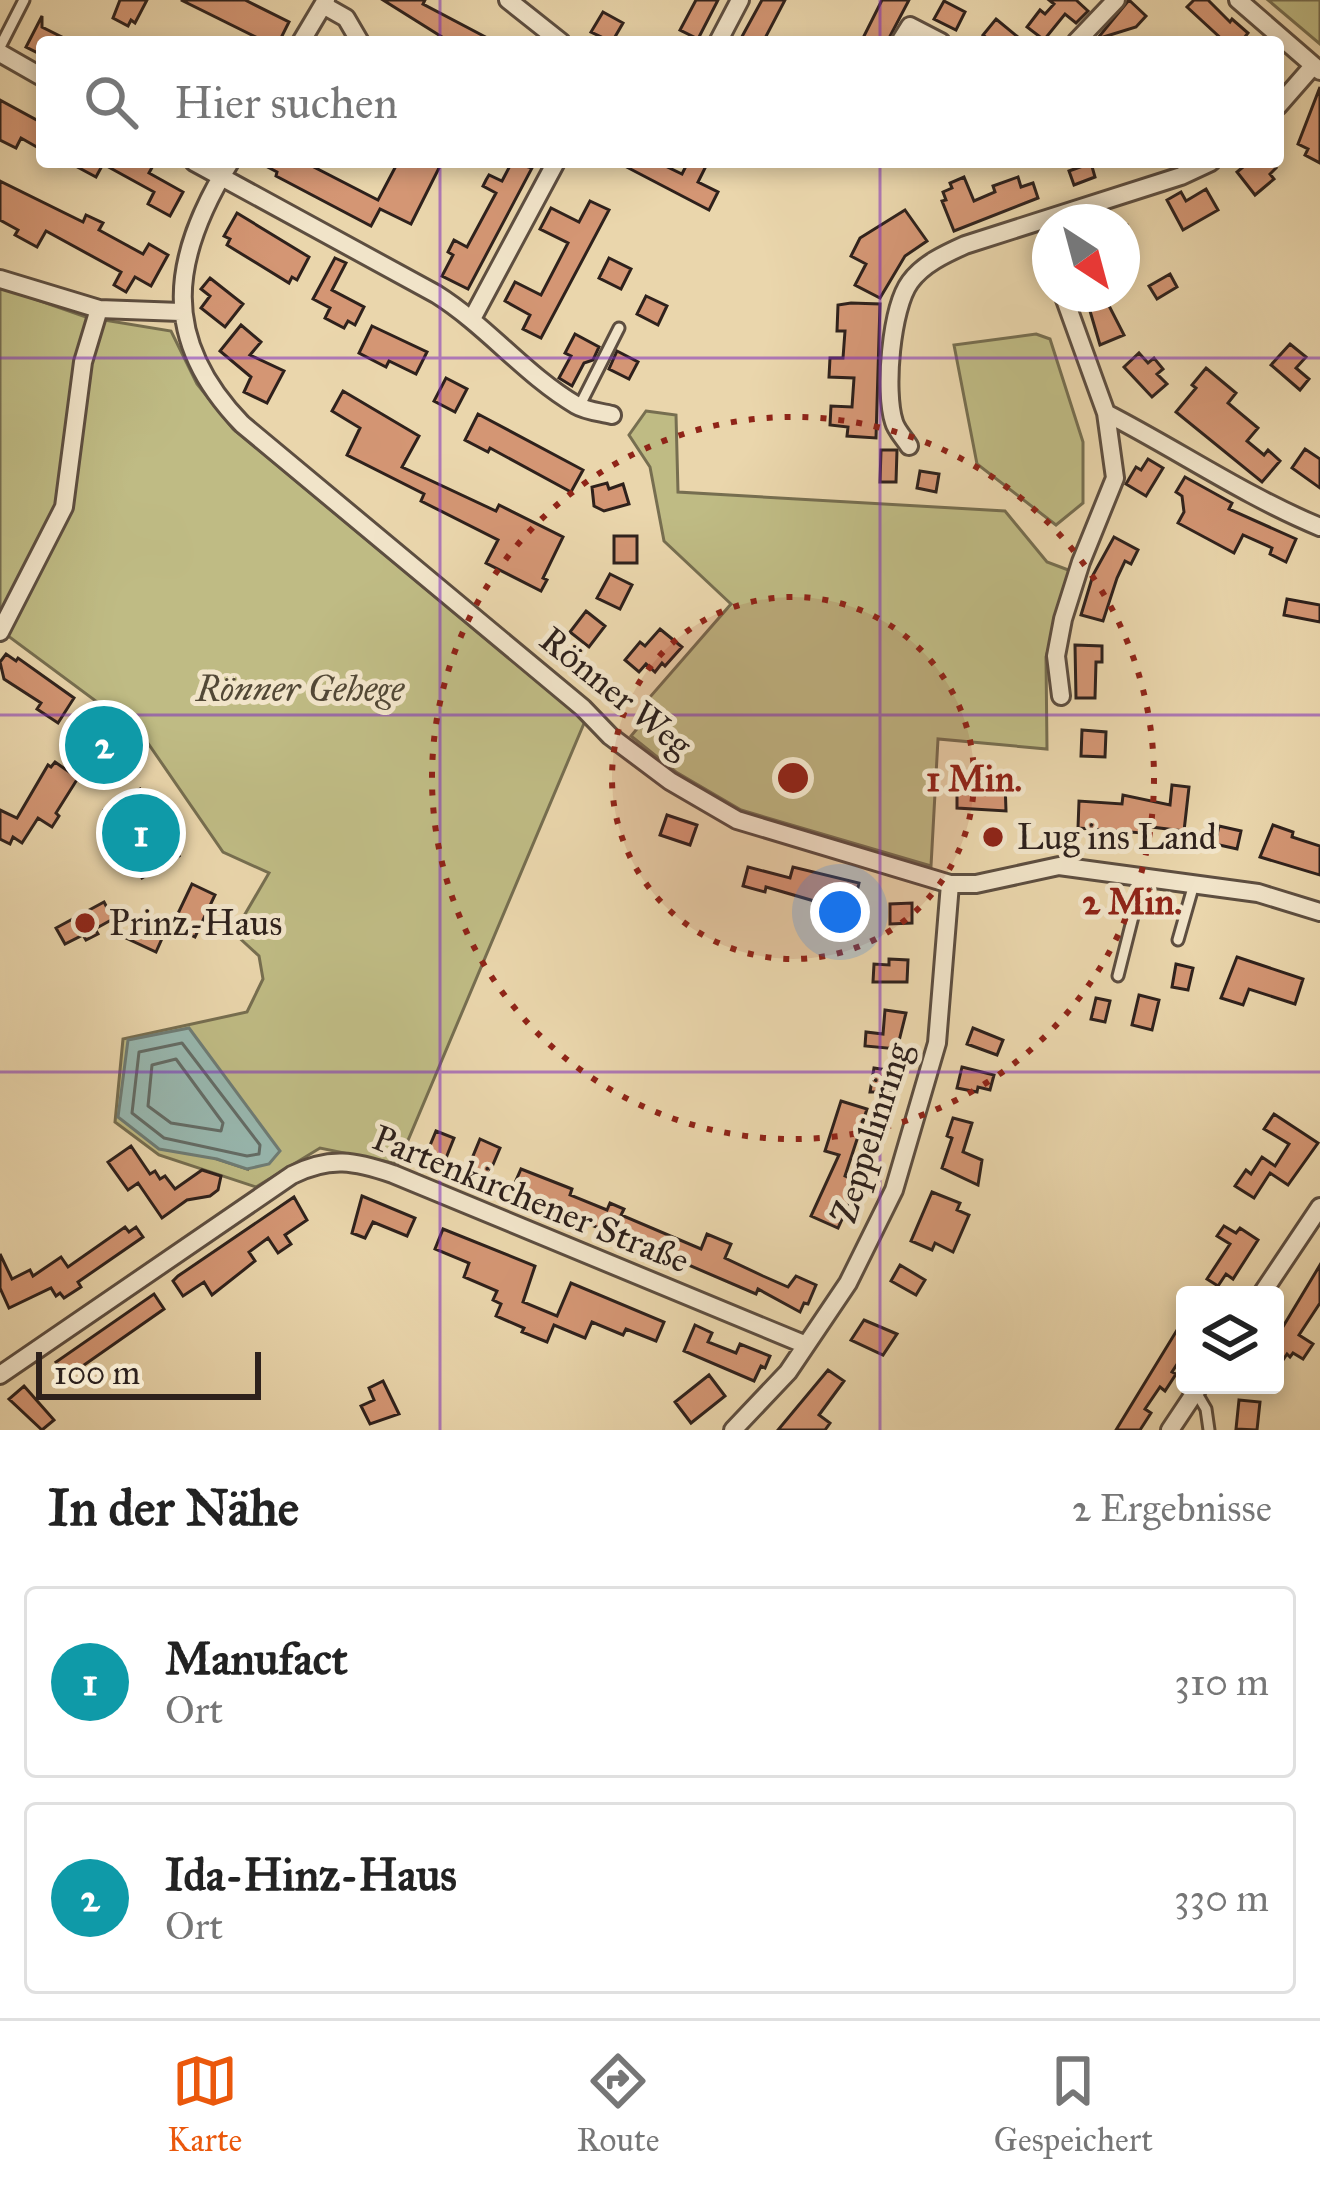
<!DOCTYPE html>
<html lang="de">
<head>
<meta charset="utf-8">
<style>
  :root { --surface:#fff; --page:#f2f2f2; --text:#222; --muted:#767676; --line:#e0e0e0; --accent:#ea580c }
  body { margin:0; font-family:"IM FELL Great Primer",serif; background:var(--page); color:var(--text) }
  .controls { position:absolute; right:36px; bottom:36px; display:grid; overflow:hidden; border-radius:12px; box-shadow:0 6px 18px #0003 }
  .controls button { width:108px; height:108px; display:grid; place-items:center; padding:0; border:0; border-bottom:3px solid var(--line); background:var(--surface); color:var(--text); font:60px sans-serif }
  .compass { position:absolute; left:1032px; top:204px; width:108px; height:108px; border-radius:50%; background:var(--surface); box-shadow:0 6px 18px #0003; rotate:144deg }
  .scale { position:absolute; left:36px; bottom:30px; width:225px; box-sizing:border-box; padding-left:12px; border:6px solid #2e211c; border-top:0; font-size:33px; line-height:42px; white-space:nowrap; color:#2e211c; -webkit-text-stroke:9px #f1e4c9; paint-order:stroke }
  .you { position:absolute; left:840px; top:912px; width:42px; height:42px; margin:-30px; border:9px solid #fff; border-radius:50%; background:#1a73e8; box-shadow:0 0 0 18px #1a73e833 }
  .badge { display:grid; place-items:center; width:78px; height:78px; border-radius:50%; background:var(--accent); color:#fff; font-size:39px; font-weight:700 }
  .pin { position:absolute; translate:-50% -50%; border:6px solid #fff; box-shadow:0 3px 12px #0006 }
  .list { margin:0; padding:0; list-style:none }
  h2 { display:flex; justify-content:space-between; align-items:center; height:156px; margin:0; padding:0 48px; font-size:51px }
  h2 small { font-size:39px; font-weight:400; color:var(--muted) }
  .list li { display:grid; grid-template-columns:78px 1fr auto; gap:36px; align-items:center; box-sizing:border-box; height:192px; margin:0 24px 24px; padding:0 24px; border:3px solid var(--line); border-radius:12px }
  .list b { display:block; font-size:45px; white-space:nowrap }
  .list p { margin:0; font-size:39px; white-space:nowrap; color:var(--muted) }
  .list em { font-size:39px; font-style:normal; color:var(--muted) }
  .icon { flex:none; width:66px; height:66px; fill:none; stroke:currentColor; stroke-width:2; stroke-linecap:round; stroke-linejoin:round }
  .map { position:relative; flex:none; width:1320px; height:1430px; overflow:hidden }
  .search { position:absolute; background:var(--surface); box-shadow:0 6px 18px #0003; left:36px; right:36px; top:36px; height:132px; display:flex; align-items:center; gap:30px; box-sizing:border-box; padding:0 42px; border-radius:12px; color:var(--muted); font-size:45px }
  .sheet { height:588px; background:var(--surface) }
  nav { display:flex; justify-content:space-around; align-items:center; box-sizing:border-box; height:168px; border-top:3px solid var(--line); background:var(--surface); font-size:33px; color:var(--muted) }
  nav a { display:grid; justify-items:center; gap:6px }
  nav .on { color:var(--accent) }
  .map>svg:first-child { display:block }
</style>
</head>
<body>
<div class="map">
<svg width="1320" height="1430" viewBox="0 0 1320 1430">
  <rect width="100%" height="100%" fill="#ead6ac"/>
  <filter id="stains"><feTurbulence type="fractalNoise" baseFrequency=".00167" numOctaves="4"/><feColorMatrix values="0 0 0 0 .2 0 0 0 0 .09 0 0 0 0 .02 0 0 0 .5 -.17"/></filter>
  <radialGradient id="worn" r=".72"><stop offset=".6" stop-color="#630" stop-opacity="0"/><stop offset="1" stop-color="#630" stop-opacity=".3"/></radialGradient>
  <!-- green -->
  <path fill="#bfbb84" stroke="#766e50" stroke-width="3" fill-rule="evenodd" d="M1268,0H1320V44Z
    M0,287L86,317L171,331L197,384L233,429L585,721L398,1164L320,1148L256,1187L159,1155L115,1122L123,1039L247,1012L263,979L259,956L234,933L269,873L223,852L143,736L0,630ZM189,1029L224,1080L247,1169L217,1159Z
    M1036,334L1050,339L1083,442V503L1056,525L977,464L954,345Z
    M646,411L676,415L678,492L1005,511L1047,562L1071,571L1046,657L1047,749L938,739L931,866L741,810L676,772L631,736L651,712L643,705L731,604L664,541L650,467L629,435Z"/>
  <!-- water -->
  <path fill="#98b8b0" stroke="#6e7c75" stroke-width="3" d="M189,1028L280,1151L269,1164L247,1169L217,1159L159,1149L118,1117L128,1040Z"/>
  <g fill="none" stroke-linecap="round" stroke-linejoin="round">
    <!-- shore -->
    <path stroke="#636c66" stroke-width="3" d="M182,1043L260,1145L259,1154L247,1156L164,1138L132,1113L139,1052Z
      M176,1059L223,1123L221,1131L171,1123L148,1106L152,1065Z"/>
  </g>
  <!-- building -->
  <path fill="#d49674" stroke="#2e211c" stroke-width="3" d="M120,0H147L135,23L131,20L128,26L113,18Z
    M181,0H245L289,22L279,42H266Z
    M383,0H425L423,4L495,42H450Z
    M696,0H718L698,39L680,30Z
    M762,0H785L763,42H739Z
    M882,0H909L887,42H861Z
    M1049,0H1076L1088,11L1076,23L1065,14L1044,40L1027,27L1040,10L1045,14L1054,4Z
    M1129,0L1146,16L1136,27L1097,39Z
    M1194,0H1208L1230,22L1232,19L1248,33L1241,42H1225L1187,7Z
    M944,1L965,12L956,30L934,19Z
    M603,12L623,23L612,42L591,32Z
    M42,16V27L72,42H42V55L26,47Z
    M996,19L1024,42H991L983,35Z
    M1320,87V163L1305,155L1308,149L1298,144Z
    M0,100L42,123V150L21,138L16,148L0,140Z
    M68,162H155L149,173L183,192L170,216L148,204L154,192L103,164L96,177Z
    M258,162H304L378,200L398,162H442L411,224L380,209L371,226L276,176L277,172Z
    M512,162L532,168L468,289L442,276L453,255L448,252L454,240L467,247L496,193L483,186L486,180L489,175L502,181Z
    M617,162H657L682,174L688,162H708L698,182L718,192L709,210Z
    M1249,162H1271L1276,168L1270,174L1274,179L1255,195L1237,172Z
    M1091,163L1095,177L1074,185L1069,171Z
    M964,177L974,201L995,192L993,186L1018,177L1021,187L1033,183L1038,198L954,231L942,201L946,200L943,192L952,188L950,183Z
    M0,181L83,222L86,215L103,223L99,230L143,254L149,244L168,255L151,286L135,277L126,292L114,285L121,272L46,231L37,247L15,235L18,230L0,220Z
    M1206,189L1218,210L1183,230L1167,200L1181,192L1186,201Z
    M590,201L609,210L541,338L523,329L530,315L505,301L515,282L541,295L568,243L540,229L551,208L579,222Z
    M905,210L927,241L905,256L880,298L855,285L866,264L851,256L860,238Z
    M237,213L309,257L297,280L292,277L289,283L227,245L230,239L224,236Z
    M1122,225H1127L1135,260L1122,263Z
    M335,258L346,263L332,290L364,307L355,325L348,321L344,328L325,318L330,308L313,299Z
    M609,258L631,269L621,289L599,278Z
    M1170,274L1177,287L1157,299L1149,286Z
    M210,278L243,304L225,327L201,308L210,296L201,289Z
    M1085,294H1103L1124,335L1100,345Z
    M646,296L667,306L658,325L637,314Z
    M851,303L880,304L876,438L847,436L848,427L830,425L831,406L852,407L854,378L829,377L830,358H843L845,331H837L838,305Z
    M241,325L261,342L250,355L284,371L267,403L244,392L251,377L220,351Z
    M372,326L427,352L416,374L389,361L386,367L359,353Z
    M575,334L599,347L593,360L584,363L572,386L559,378L571,356L565,353Z
    M1290,344L1306,357L1296,368L1309,379L1300,390L1271,365Z
    M617,351L638,362L629,379L609,369Z
    M1139,353L1148,363L1154,358L1163,369L1157,374L1167,384L1152,397L1124,367Z
    M1206,368L1236,393L1228,403L1258,428L1247,441L1264,455L1268,450L1280,461L1262,482L1176,412L1196,388L1192,385Z
    M446,378L467,389L455,412L434,401Z
    M343,391L419,436L402,467L496,511L499,505L563,537L543,578L547,580L541,591L486,563L498,540L421,501L424,494L347,455L360,428L332,411Z
    M478,414L583,470L571,492L490,448L488,452L465,440Z
    M1305,449L1320,459V488L1292,468Z
    M881,450H897L896,482H880Z
    M1148,459L1163,468L1146,496L1126,484L1136,467L1141,470Z
    M920,471L939,474L936,492L917,488Z
    M1185,477L1232,503L1229,509L1296,539L1286,562L1270,554L1272,548L1243,535L1234,553L1178,523L1184,512L1182,496L1176,492Z
    M607,483L609,489L623,484L629,504L604,511L594,506L592,487Z
    M614,536H637V563H614Z
    M1114,537L1138,550L1131,564L1125,561L1117,578L1103,621L1081,615L1093,575Z
    M610,574L632,585L620,609L597,598Z
    M1287,599L1320,605V622L1284,615Z
    M586,611L605,626L589,647L570,632Z
    M660,629L682,647L665,666L662,663L655,672L646,664L639,672L625,660L640,642L645,646Z
    M1075,645L1102,646V662H1096L1095,698H1076Z
    M6,654L16,661L18,658L74,698L58,723L37,709L41,703L4,679L0,662Z
    M1082,730L1106,732L1105,757L1081,756Z
    M98,732L137,758L127,773L101,760L86,775L74,767Z
    M55,762L78,778L56,813L59,816L52,827L38,818L22,843L13,837L10,844L0,839V810L17,818L48,765L51,767Z
    M1005,782L1006,811L957,808V784Z
    M1172,785L1189,787L1184,831L1143,826L1142,833L1078,828L1079,801L1122,804L1123,795L1170,805Z
    M140,789L179,856L142,878L104,810Z
    M667,815L697,825L690,845L660,835Z
    M1273,825L1293,832L1292,837L1320,846V875L1260,857Z
    M1219,826L1241,831L1237,849L1215,844Z
    M748,867L790,878L793,867L859,883L852,912L766,887L765,892L743,886Z
    M192,884L215,895L195,937L172,926Z
    M104,902L113,919L95,929L98,934L86,940L83,935L65,944L56,928Z
    M912,903V923L890,924V904Z
    M134,919L164,934L156,952L126,938Z
    M1237,957L1303,979L1295,1004L1249,989L1243,1005L1221,998Z
    M889,959L908,960L907,982H873L874,964L889,965Z
    M1176,964L1193,968L1188,990L1172,987Z
    M1139,995L1159,1000L1152,1030L1132,1025Z
    M1096,998L1110,1001L1105,1022L1091,1019Z
    M885,1010L906,1013L897,1049L865,1046L866,1032L883,1034Z
    M973,1028L1003,1040L997,1055L967,1044Z
    M962,1067L994,1075L990,1090L978,1087L977,1092L957,1088Z
    M874,1068L894,1071L891,1092H870Z
    M841,1101L867,1109L845,1176L859,1182L838,1228L811,1216L839,1155L825,1151Z
    M1274,1114L1318,1143L1288,1185L1270,1173L1254,1198L1235,1186L1246,1170L1251,1174L1262,1157L1275,1166L1289,1144L1264,1129Z
    M953,1118L972,1123L963,1152L982,1160L978,1185L942,1168L952,1138L947,1136Z
    M436,1131L454,1138L444,1163L426,1155Z
    M480,1139L500,1148L486,1181L466,1173Z
    M131,1146L150,1174L155,1171L160,1179L165,1176L175,1189L202,1170L221,1176L218,1190L210,1196L187,1200L162,1218L138,1183L128,1190L108,1162Z
    M521,1169L572,1189L570,1195L607,1210L610,1203L624,1209L621,1215L701,1249L707,1234L731,1244L725,1258L763,1276L788,1287L796,1276L816,1285L808,1304L804,1303L800,1312L758,1289L756,1294L663,1254L666,1247L643,1238L640,1245L511,1192Z
    M932,1192L960,1203L957,1210L969,1215L953,1252L935,1243L932,1250L911,1241Z
    M362,1196L415,1218L407,1236L373,1222L365,1238L352,1233Z
    M294,1197L307,1220L285,1235L291,1244L278,1253L268,1238L249,1252L255,1261L212,1295L204,1282L183,1296L173,1281L178,1276Z
    M1224,1226L1236,1233L1240,1228L1258,1240L1233,1279L1226,1274L1218,1286L1207,1279L1230,1244L1217,1236Z
    M125,1227L129,1232L136,1227L143,1237L78,1282L81,1287L64,1298L60,1293L56,1296L51,1288L9,1308L0,1288V1254L12,1279L30,1270L33,1276L61,1257L68,1267Z
    M443,1229L535,1266L523,1302L557,1316L571,1283L664,1322L656,1341L626,1329L623,1335L592,1322L585,1338L554,1325L547,1342L522,1332L524,1328L496,1316L501,1304L493,1300L497,1291L464,1277L469,1263L435,1249Z
    M900,1265L925,1280L916,1295L891,1281Z
    M1320,1265V1303L1299,1335L1313,1344L1303,1359L1293,1353L1290,1357L1287,1354L1275,1372V1340Z
    M154,1294L164,1309L67,1377L56,1362Z
    M1185,1317V1352L1172,1372L1176,1374L1165,1391L1160,1387L1145,1409L1151,1413L1140,1430H1116Z
    M864,1320L897,1334L883,1355L851,1340Z
    M695,1325L712,1333L708,1342L736,1353L740,1344L770,1356L765,1368L761,1366L754,1381L684,1351Z
    M828,1370L844,1381L819,1415L830,1423L825,1430H778Z
    M709,1375L725,1396L691,1423L675,1402Z
    M383,1381L399,1414L370,1424L361,1406L374,1400L369,1388Z
    M24,1386L54,1420L42,1430L9,1399Z
    M1239,1400L1260,1402L1257,1430L1236,1429Z"/>
  <g fill="none" stroke-linecap="round" stroke-linejoin="round">
    <defs>
      <path id="lane" d="M0,47L24,0
        M579,407L619,328
        M1178,940L1194,884
        M1118,976L1143,877
        M1196,1392L1206,1409L1209,1430"/>
      <path id="street" d="M508,0L561,42
        M1238,0L1320,71
        M323,5L346,18L360,42
        M301,42L326,0
        M718,42L740,0
        M900,42L910,26L941,42
        M1076,42L1116,0
        M0,53L42,77
        M1278,106L1313,66
        M194,162L436,294C487,326 525,375 576,405C586,411 600,412 612,415
        M230,162C171,258 159,338 242,424L583,708L610,736L670,781L737,820L950,884H976L1059,866L1258,893L1320,912
        M0,279L99,309L181,312
        M1063,294L1106,413C1178,450 1245,496 1320,527
        M473,317L556,162
        M909,446C905,439 896,430 894,422C884,392 891,308 910,282C923,264 945,254 965,245L1181,176L1211,162
        M0,632L64,507L83,362L99,309
        M1061,696L1056,656L1063,619L1081,562L1115,478L1106,413
        M1261,1295L1320,1207
        M0,1375L292,1175C330,1156 355,1161 393,1174L806,1345
        M733,1430L788,1372L848,1283L894,1190L937,1043L950,884
        M1170,1430L1200,1385"/>
    </defs>
    <!-- lane casing -->
    <use href="#lane" stroke="#5d4e40" stroke-width="15"/>
    <!-- street casing -->
    <use href="#street" stroke="#5d4e40" stroke-width="22"/>
    <!-- lane -->
    <use href="#lane" stroke="#f1e4c9" stroke-width="9"/>
    <!-- street -->
    <use href="#street" stroke="#f1e4c9" stroke-width="16"/>
  </g>
  <!-- grid -->
  <path fill="none" stroke="#7b2cbf" stroke-width="3" stroke-opacity="0.55" d="M440,0V42M880,0V42M440,162V1430M880,162V1430M0,358H1320M0,715H1320M0,1072H1320"/>
  <!-- distance rings -->
  <circle cx="793" cy="778" r="181" fill="#8f2418" fill-opacity=".12"/>
  <g fill="none" stroke="#8f2418" stroke-width="6" stroke-dasharray="6 12">
    <circle cx="793" cy="778" r="181"/>
    <circle cx="793" cy="778" r="361"/>
  </g>
  <!-- markers -->
  <g fill="#8f2418" stroke="#f1e4c9" stroke-width="4.5">
    <circle cx="993" cy="837" r="12"/>
    <circle cx="85" cy="923" r="12"/>
  </g>
  <g text-anchor="middle" dominant-baseline="central" stroke-width="10" stroke-linejoin="round" paint-order="stroke">
    <!-- park labels -->
    <g font-size="36" font-style="italic" fill="#524836" stroke="#f1e4c9">
      <text x="300" y="689">Rönner Gehege</text>
    </g>
    <!-- street labels -->
    <g font-size="36" fill="#2e211c" stroke="#f1e4c9">
      <text transform="translate(616 692) rotate(39)">Rönner Weg</text>
      <text transform="translate(871 1133) rotate(-72)">Zeppelinring</text>
      <text transform="translate(531 1199) rotate(22)">Partenkirchener Straße</text>
    </g>
    <!-- poi labels -->
    <g font-size="36" fill="#2e211c" stroke="#f1e4c9" text-anchor="start">
      <text x="1017" y="837">Lug ins Land</text>
      <text x="109" y="923">Prinz-Haus</text>
    </g>
  </g>
  <circle cx="793" cy="778" r="18" fill="#8f2418" stroke="#f1e4c9" stroke-width="6"/>
  <g font-size="36" text-anchor="middle" font-weight="bold" fill="#8f2418" stroke="#f1e4c9" stroke-width="10" stroke-linejoin="round" paint-order="stroke">
    <text x="974" y="791">1 Min.</text>
    <text x="1132" y="914">2 Min.</text>
  </g>
  <rect width="100%" height="100%" filter="url(#stains)"/>
  <rect width="100%" height="100%" fill="url(#worn)"/>
</svg>
<div class="controls">
<button><svg class="icon" aria-label="layers" viewBox="0 0 24 24"><path d="M12 4l9 5-9 5-9-5zM3 14l9 5 9-5"/></svg></button>
</div>
<svg class="compass" viewBox="-18 -18 36 36"><path d="M0-13l5 13h-10z" fill="#e53935"/><path d="M0 13l5-13h-10z" fill="#767676"/></svg>
<div class="scale">100 m</div>
<div class="you"></div>
<div class="pin badge" style="left:141px;top:833px;background:#0f9aa8">1</div>
<div class="pin badge" style="left:104px;top:745px;background:#0f9aa8">2</div>
<div class="search"><svg class="icon" aria-label="search" viewBox="0 0 24 24"><circle cx="10" cy="10" r="6"/><path d="M15 15l6 6"/></svg>Hier suchen</div>
</div>
<section class="sheet">
<h2>In der Nähe<small>2 Ergebnisse</small></h2>
<ul class="list">
<li><span class="badge" style="background:#0f9aa8">1</span><div><b>Manufact</b><p>Ort</p></div><em>310 m</em></li>
<li><span class="badge" style="background:#0f9aa8">2</span><div><b>Ida-Hinz-Haus</b><p>Ort</p></div><em>330 m</em></li>
</ul>
</section>
<nav>
<a class="on"><svg class="icon" aria-label="map" viewBox="0 0 24 24"><path d="M3 6l6-2 6 2 6-2v14l-6 2-6-2-6 2zM9 4v14M15 6v14"/></svg>Karte</a>
<a><svg class="icon" aria-label="directions" viewBox="0 0 24 24"><path d="M12 3l9 9-9 9-9-9zM9 14v-3h6M13 9l2 2-2 2"/></svg>Route</a>
<a><svg class="icon" aria-label="saved" viewBox="0 0 24 24"><path d="M7 4h10v16l-5-4-5 4z"/></svg>Gespeichert</a>
</nav>
</body>
</html>
